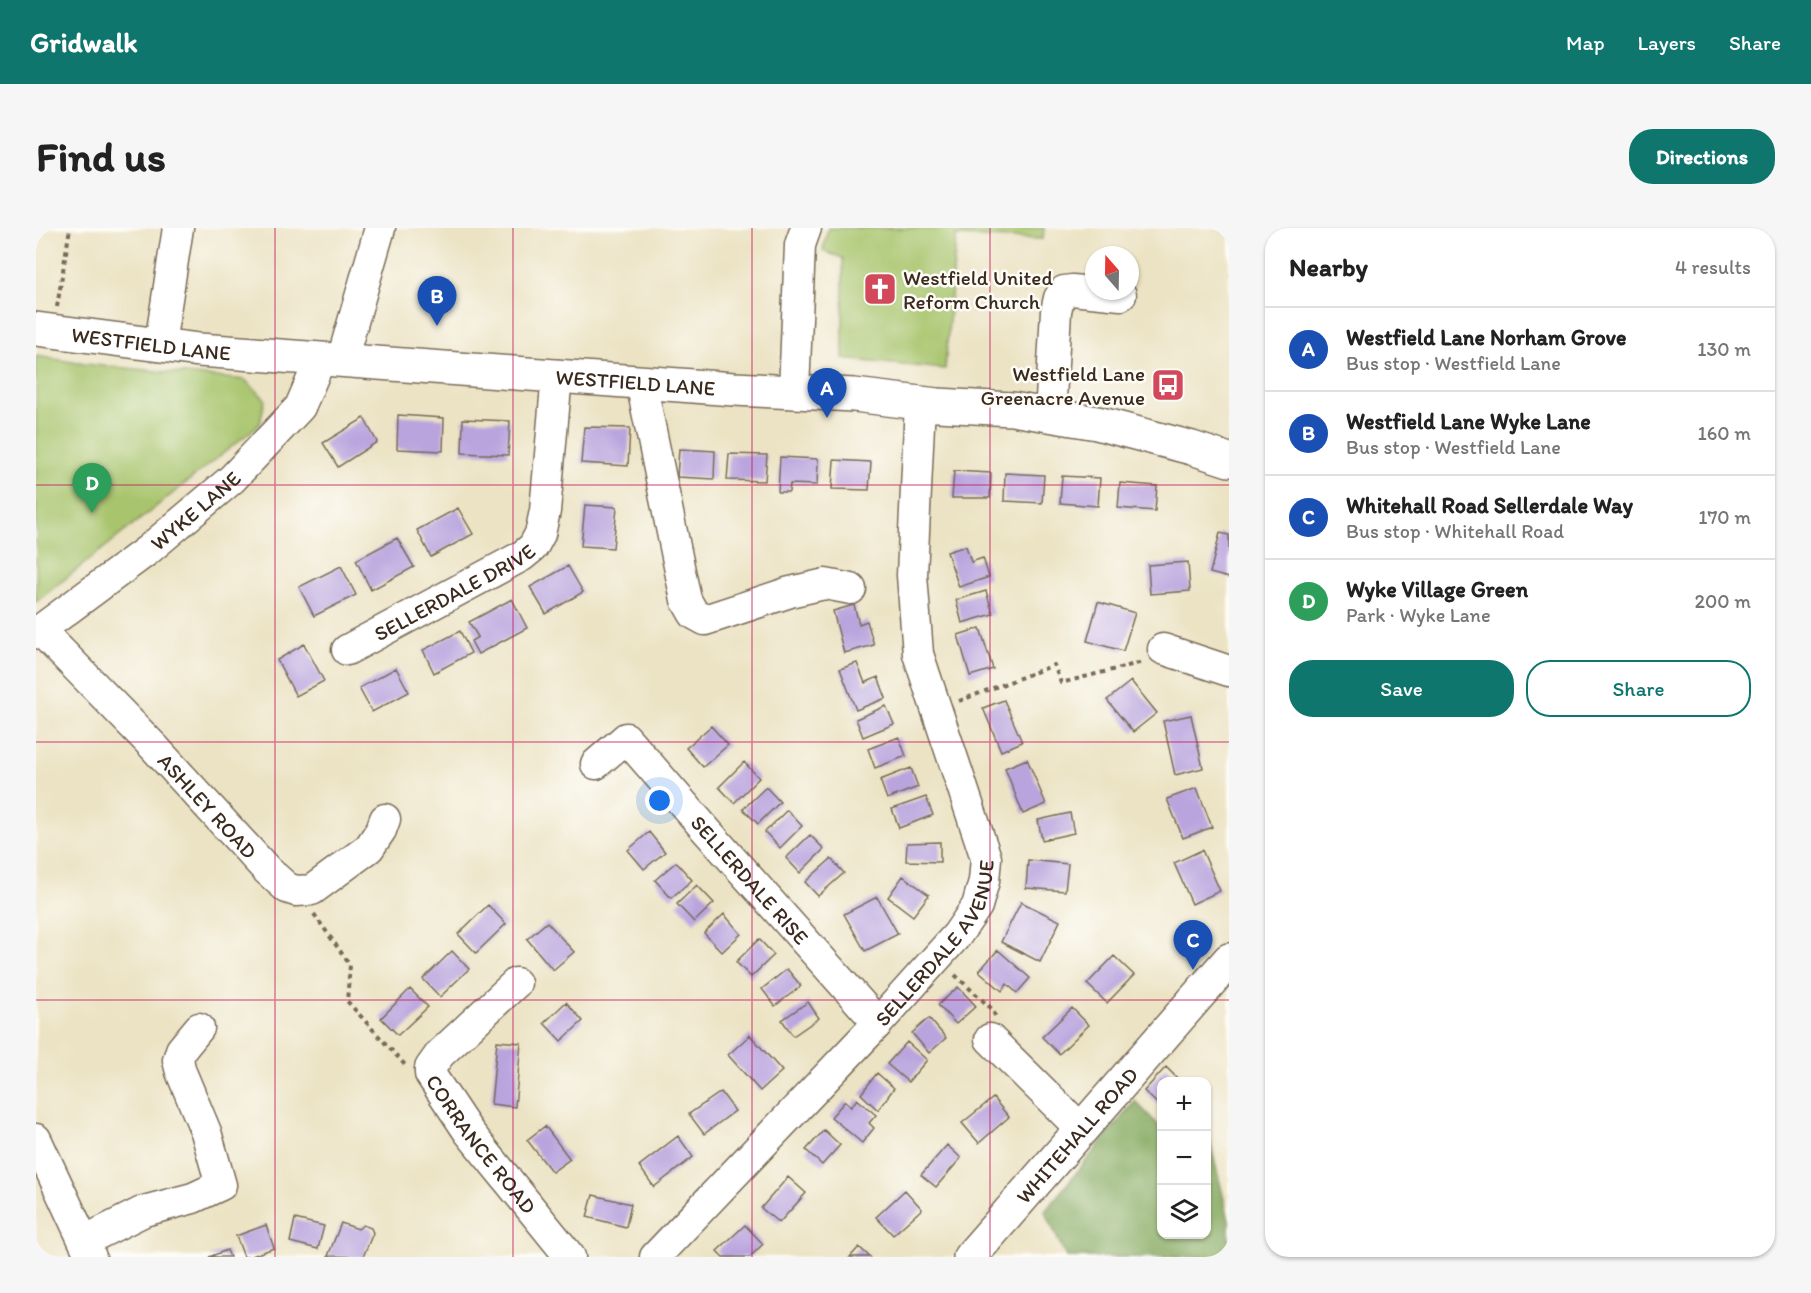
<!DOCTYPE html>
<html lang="en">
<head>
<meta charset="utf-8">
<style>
  :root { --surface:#fff; --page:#f6f6f6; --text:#222; --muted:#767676; --line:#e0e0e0; --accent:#0f766e }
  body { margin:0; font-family:Itim,sans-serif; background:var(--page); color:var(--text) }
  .controls { position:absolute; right:18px; bottom:18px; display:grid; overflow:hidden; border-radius:12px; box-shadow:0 2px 4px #0004 }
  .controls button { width:54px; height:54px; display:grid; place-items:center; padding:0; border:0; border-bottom:2px solid var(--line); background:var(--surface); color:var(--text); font:30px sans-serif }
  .compass { position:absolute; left:1049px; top:18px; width:54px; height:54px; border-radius:50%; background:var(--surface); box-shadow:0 2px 4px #0004; rotate:340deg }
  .you { position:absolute; left:624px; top:573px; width:21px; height:21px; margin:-15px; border:4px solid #fff; border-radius:50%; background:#1a73e8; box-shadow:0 0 0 9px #1a73e833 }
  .badge { display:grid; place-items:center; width:39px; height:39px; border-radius:50%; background:var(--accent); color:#fff; font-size:20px; font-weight:700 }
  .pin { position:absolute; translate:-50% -50px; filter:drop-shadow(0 2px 3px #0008) }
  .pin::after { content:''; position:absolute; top:32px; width:21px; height:18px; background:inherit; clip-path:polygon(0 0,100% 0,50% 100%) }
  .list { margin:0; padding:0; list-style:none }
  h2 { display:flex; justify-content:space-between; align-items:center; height:78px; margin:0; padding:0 24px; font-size:26px }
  h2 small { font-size:20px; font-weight:400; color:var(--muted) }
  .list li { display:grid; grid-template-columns:39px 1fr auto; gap:18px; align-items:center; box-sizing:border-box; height:84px; padding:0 24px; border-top:2px solid var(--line) }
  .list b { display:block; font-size:22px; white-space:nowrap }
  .list p { margin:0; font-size:20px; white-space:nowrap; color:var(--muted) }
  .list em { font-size:20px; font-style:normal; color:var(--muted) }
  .actions { display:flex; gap:12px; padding:18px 24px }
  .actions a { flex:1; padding:14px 0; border:2px solid var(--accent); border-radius:24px; text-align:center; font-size:21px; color:var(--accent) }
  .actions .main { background:var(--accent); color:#fff }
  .icon { flex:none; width:33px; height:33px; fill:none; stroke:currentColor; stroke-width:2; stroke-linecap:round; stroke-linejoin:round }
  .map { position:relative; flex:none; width:1193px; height:1029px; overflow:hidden; border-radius:24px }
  header { display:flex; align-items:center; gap:36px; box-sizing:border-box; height:84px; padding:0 30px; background:var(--accent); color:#fff }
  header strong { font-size:28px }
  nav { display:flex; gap:33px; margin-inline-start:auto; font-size:21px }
  .intro { display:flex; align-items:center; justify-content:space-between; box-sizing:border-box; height:144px; padding:0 36px }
  h1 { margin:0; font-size:42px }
  .button { padding:15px 27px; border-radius:24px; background:var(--accent); color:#fff; font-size:21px; font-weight:700 }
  main { display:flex; gap:36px; padding:0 36px }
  aside { flex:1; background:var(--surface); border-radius:24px; box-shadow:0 2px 4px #0004 }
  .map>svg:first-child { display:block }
</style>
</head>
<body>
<header>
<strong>Gridwalk</strong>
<nav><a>Map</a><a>Layers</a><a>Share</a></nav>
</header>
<div class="intro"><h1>Find us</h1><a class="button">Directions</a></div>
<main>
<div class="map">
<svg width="1193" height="1029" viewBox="0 0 1193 1029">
  <rect width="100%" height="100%" fill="#fdfcf7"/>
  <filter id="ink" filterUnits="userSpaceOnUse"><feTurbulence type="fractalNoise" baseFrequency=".0167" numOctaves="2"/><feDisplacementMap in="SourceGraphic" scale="12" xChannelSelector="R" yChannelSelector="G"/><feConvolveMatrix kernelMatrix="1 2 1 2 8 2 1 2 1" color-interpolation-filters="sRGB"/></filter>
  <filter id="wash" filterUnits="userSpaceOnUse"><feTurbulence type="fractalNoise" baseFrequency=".008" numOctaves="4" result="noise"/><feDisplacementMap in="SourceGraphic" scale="24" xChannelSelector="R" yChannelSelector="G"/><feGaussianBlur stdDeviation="1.35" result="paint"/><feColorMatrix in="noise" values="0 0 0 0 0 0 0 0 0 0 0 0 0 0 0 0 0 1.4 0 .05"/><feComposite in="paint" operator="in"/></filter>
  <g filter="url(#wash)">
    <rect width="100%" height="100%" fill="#ece3c4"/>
    <!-- green -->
    <path fill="#a8c56d" stroke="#727846" stroke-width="1.5" d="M792,0H1008L1007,11L920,8L909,141L807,131V30L787,23Z
      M0,128L49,136L209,152L229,171L224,196L0,374Z"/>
    <!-- forest -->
    <path fill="#86aa60" stroke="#606a3f" stroke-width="1.5" d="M1099,873L1125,900L1126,1006H1170L1172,906L1193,992V1029H1030L1009,983Z"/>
    <g id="blocks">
      <!-- building -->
      <path fill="#b9a4de" d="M362,187L408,190L407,223L361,221Z
        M328,190L341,214L302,239L287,215Z
        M427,191L474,193L472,227L426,225Z
        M548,199L594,200L592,238L545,235Z
        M643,221L679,223L678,251L641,249Z
        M693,226L731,227L729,253L691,252Z
        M744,229L782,231L781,257L754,256L753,264H742Z
        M798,232L835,234L833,262L796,261Z
        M918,243L955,245L954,270H916Z
        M969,245L1008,247L1006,275L968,273Z
        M1026,248L1064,250L1062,278L1024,275Z
        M1084,255L1121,258L1119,283L1082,280Z
        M549,277L581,279L577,320L545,318Z
        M422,280L437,306L395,329L381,302Z
        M1184,305L1193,307V350L1174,345Z
        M361,310L378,339L335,362L320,332Z
        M930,318L935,334L947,330L953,349L923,359L911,324Z
        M1152,334L1154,363L1114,366L1112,337Z
        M305,338L320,367L278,388L263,359Z
        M532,338L547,364L510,386L494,359Z
        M950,363L957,386L926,395L920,372Z
        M476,371L491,400L442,426L435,413L442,409L433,394Z
        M1062,374L1099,385L1087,423L1051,413Z
        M818,377L823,396L831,393L838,417L808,425L797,383Z
        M944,400L957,441L934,448L922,407Z
        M424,403L435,425L398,445L387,422Z
        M268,416L288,453L260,468L241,432Z
        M821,435L829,455L842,449L850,470L820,482L804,441Z
        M360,440L373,464L336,484L323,460Z
        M1095,453L1121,485L1097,504L1071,472Z
        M968,472L986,514L965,523L947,480Z
        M850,478L858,496L827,509L820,491Z
        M1155,487L1167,540L1139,547L1127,493Z
        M675,498L692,517L667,539L650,520Z
        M863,509L870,528L839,540L832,521Z
        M991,531L1010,576L987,586L969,540Z
        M708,534L723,550L698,575L683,559Z
        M875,540L882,559L851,571L844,552Z
        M730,559L744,574L722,596L707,581Z
        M1161,560L1176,599L1147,610L1131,571Z
        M890,569L897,587L863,600L856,581Z
        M751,582L766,598L744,620L729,604Z
        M1034,585L1038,605L1006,612L1002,592Z
        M613,604L629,624L608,641L592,622Z
        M774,607L788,621L764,645L750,630Z
        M904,614V634L870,633L871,615Z
        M1166,622L1184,663L1156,676L1138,635Z
        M795,631L808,645L782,668L769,654Z
        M992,632L1032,636L1029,663L990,660Z
        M640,634L656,652L635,670L619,652Z
        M867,648L893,667L877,688L852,669Z
        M661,657L678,675L658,694L641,676Z
        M841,669L862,706L829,723L808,686Z
        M985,674L1024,693L1004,734L965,714Z
        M452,677L470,696L440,725L422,706Z
        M688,686L705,706L686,724L668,705Z
        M511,694L538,724L517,742L491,711Z
        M723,711L738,727L715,749L700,734Z
        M962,722L994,750L981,765L971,756L966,763L943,743Z
        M416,723L433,741L404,769L387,751Z
        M1078,728L1098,747L1071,775L1051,756Z
        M751,741L765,758L739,778L726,761Z
        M922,759L940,778L920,796L902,777Z
        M374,761L392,779L362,807L345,790Z
        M530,774L547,793L525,813L508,795Z
        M772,774L783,790L757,808L746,792Z
        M1036,780L1053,797L1023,826L1006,809Z
        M893,790L910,810L893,825L876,805Z
        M714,807L746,843L724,863L692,827Z
        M461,813L485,815L479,879L455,876Z
        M871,814L891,832L872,854L851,836Z
        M1130,839L1145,854H1126V880L1108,863Z
        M841,845L858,860L842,882L825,866Z
        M685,864L699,883L668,906L653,886Z
        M957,870L973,889L943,915L926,895Z
        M821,871L840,887L833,895L838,900L826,915L795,889L809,873L815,879Z
        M509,898L534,931L516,944L491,912Z
        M788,902L804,917L786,937L770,922Z
        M642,908L657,929L618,959L603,938Z
        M911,917L925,930L900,959L885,947Z
        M752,949L770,965L743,995L725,980Z
        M869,962L886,981L857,1007L840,989Z
        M557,967L595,976L590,999L551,989Z
        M259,991L288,998L282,1021L254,1014Z
        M305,995L322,1001L327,997L335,1000L337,1005L327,1029L292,1028Z
        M230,997L238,1020L213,1029H208L200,1008Z
        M709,997L727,1016L714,1029H687L681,1023Z
        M823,1019L834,1029H814Z
        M191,1022L194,1029H173Z"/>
    </g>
  </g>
  <g filter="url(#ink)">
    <use href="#blocks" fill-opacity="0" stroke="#796b58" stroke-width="1.5"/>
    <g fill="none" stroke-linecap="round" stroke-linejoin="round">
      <defs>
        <g id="minor">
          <path d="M124,116L142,0"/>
          <path d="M306,132L344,0"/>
          <path d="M605,154L650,372L658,386L669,392L754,364L789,356L815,361"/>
          <path d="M758,164L764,17L770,0"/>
          <path d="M1014,188L1020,83L1023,70L1028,63L1036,62L1085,67"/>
          <path id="s1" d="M4,402L118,519L231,642L251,660L260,663L276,662L333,620L345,602L349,591"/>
          <path id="s2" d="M0,405L112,322L196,251L264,179L285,130"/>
          <path d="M1127,421L1193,443"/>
          <path id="s3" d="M311,422L486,328L497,319L504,306L509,283L521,147"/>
          <path id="s4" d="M560,536L590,510L670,602L842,795"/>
          <path id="s5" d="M480,755L404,826L394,840V846L432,903L534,1029"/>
          <path d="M954,811L1045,901"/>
          <path d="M0,911L55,1029"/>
          <path d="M48,1013L108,983L157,970L185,957L170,904L145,844L142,832L145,822L163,800"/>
          <path id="s6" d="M619,1029L842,795L921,707L941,678L948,653L950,630L882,426L876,347L884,175"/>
        </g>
        <g id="major">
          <path id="s7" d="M0,101L163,122L698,161L818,167L901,177L976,181L1061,195L1156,220L1193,232"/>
        </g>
        <g id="highway">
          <path id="s8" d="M934,1029L1193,732"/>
        </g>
      </defs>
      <!-- minor casing -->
      <use href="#minor" stroke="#796b58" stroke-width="33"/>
      <!-- major casing -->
      <use href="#major" stroke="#796b58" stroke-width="36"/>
      <!-- highway casing -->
      <use href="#highway" stroke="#796b58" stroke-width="36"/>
      <!-- path -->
      <path stroke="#796b58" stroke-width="4" stroke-dasharray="4.5 4.5" stroke-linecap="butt" d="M21,79L34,0
        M923,473L1018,437L1025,455L1107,434
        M278,686L314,737L311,773L369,837
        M919,747L957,782L959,788"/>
      <!-- minor -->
      <use href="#minor" stroke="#fff" stroke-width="30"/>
      <!-- major -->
      <use href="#major" stroke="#fff" stroke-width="33"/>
      <!-- highway -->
      <use href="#highway" stroke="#fff" stroke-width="33"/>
    </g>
  </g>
  <!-- grid -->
  <path fill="none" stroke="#c2185b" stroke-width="1.5" stroke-opacity="0.55" d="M239,0V1029M477,0V1029M716,0V1029M954,0V1029M0,257H1193M0,514H1193M0,772H1193"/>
  <!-- icons -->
  <defs>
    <symbol id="church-square" viewBox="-11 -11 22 22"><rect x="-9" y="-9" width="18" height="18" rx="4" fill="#d1495b" stroke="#fdfcf7"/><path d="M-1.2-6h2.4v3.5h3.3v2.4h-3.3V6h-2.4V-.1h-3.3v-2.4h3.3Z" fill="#fff"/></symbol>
    <symbol id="bus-square" viewBox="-11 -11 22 22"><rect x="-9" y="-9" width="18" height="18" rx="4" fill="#d1495b" stroke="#fdfcf7"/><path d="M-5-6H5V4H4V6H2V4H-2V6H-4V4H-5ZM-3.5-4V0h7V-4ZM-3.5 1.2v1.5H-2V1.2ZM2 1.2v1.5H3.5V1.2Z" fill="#fff"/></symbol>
  </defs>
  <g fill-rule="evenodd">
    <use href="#church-square" x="825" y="42" width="38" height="38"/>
    <use href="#bus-square" x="1113" y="138" width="38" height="38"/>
  </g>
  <g text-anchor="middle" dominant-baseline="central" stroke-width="5" stroke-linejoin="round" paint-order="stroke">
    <!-- poi labels -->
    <g font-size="21" fill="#3b2a1e" stroke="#fdfcf7" text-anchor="start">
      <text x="867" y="49">Westfield United<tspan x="867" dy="24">Reform Church</tspan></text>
      <text x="1109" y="145" text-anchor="end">Westfield Lane<tspan x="1109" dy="24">Greenacre Avenue</tspan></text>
    </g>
    <!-- street labels -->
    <g font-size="21" fill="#3b2a1e" stroke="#fdfcf7">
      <text stroke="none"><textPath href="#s7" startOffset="116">WESTFIELD LANE</textPath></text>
      <text stroke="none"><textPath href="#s7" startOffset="602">WESTFIELD LANE</textPath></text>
      <text stroke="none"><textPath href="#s2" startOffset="201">WYKE LANE</textPath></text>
      <text stroke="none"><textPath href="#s3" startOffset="122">SELLERDALE DRIVE</textPath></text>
      <text stroke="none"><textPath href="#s1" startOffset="243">ASHLEY ROAD</textPath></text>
      <text stroke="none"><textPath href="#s4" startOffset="228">SELLERDALE RISE</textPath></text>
      <text stroke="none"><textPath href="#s6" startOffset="424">SELLERDALE AVENUE</textPath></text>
      <text stroke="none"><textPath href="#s8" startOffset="162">WHITEHALL ROAD</textPath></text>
      <text stroke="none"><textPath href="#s5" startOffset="214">CORRANCE ROAD</textPath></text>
    </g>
  </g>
</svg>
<div class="controls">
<button>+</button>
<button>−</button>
<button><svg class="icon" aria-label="layers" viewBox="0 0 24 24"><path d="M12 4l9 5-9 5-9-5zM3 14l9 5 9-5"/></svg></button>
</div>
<svg class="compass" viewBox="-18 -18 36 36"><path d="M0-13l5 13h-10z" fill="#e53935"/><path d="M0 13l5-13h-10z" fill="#767676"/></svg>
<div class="you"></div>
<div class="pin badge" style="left:791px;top:190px;background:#1a4fb4">A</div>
<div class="pin badge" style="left:401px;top:98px;background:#1a4fb4">B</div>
<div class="pin badge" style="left:1157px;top:742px;background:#1a4fb4">C</div>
<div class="pin badge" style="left:56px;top:285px;background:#2e9e5b">D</div>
</div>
<aside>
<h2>Nearby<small>4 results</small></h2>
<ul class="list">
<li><span class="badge" style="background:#1a4fb4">A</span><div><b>Westfield Lane Norham Grove</b><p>Bus stop · Westfield Lane</p></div><em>130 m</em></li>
<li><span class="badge" style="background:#1a4fb4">B</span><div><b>Westfield Lane Wyke Lane</b><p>Bus stop · Westfield Lane</p></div><em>160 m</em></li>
<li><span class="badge" style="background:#1a4fb4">C</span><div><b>Whitehall Road Sellerdale Way</b><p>Bus stop · Whitehall Road</p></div><em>170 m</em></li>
<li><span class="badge" style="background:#2e9e5b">D</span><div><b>Wyke Village Green</b><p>Park · Wyke Lane</p></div><em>200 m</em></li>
</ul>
<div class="actions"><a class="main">Save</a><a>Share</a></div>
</aside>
</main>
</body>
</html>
